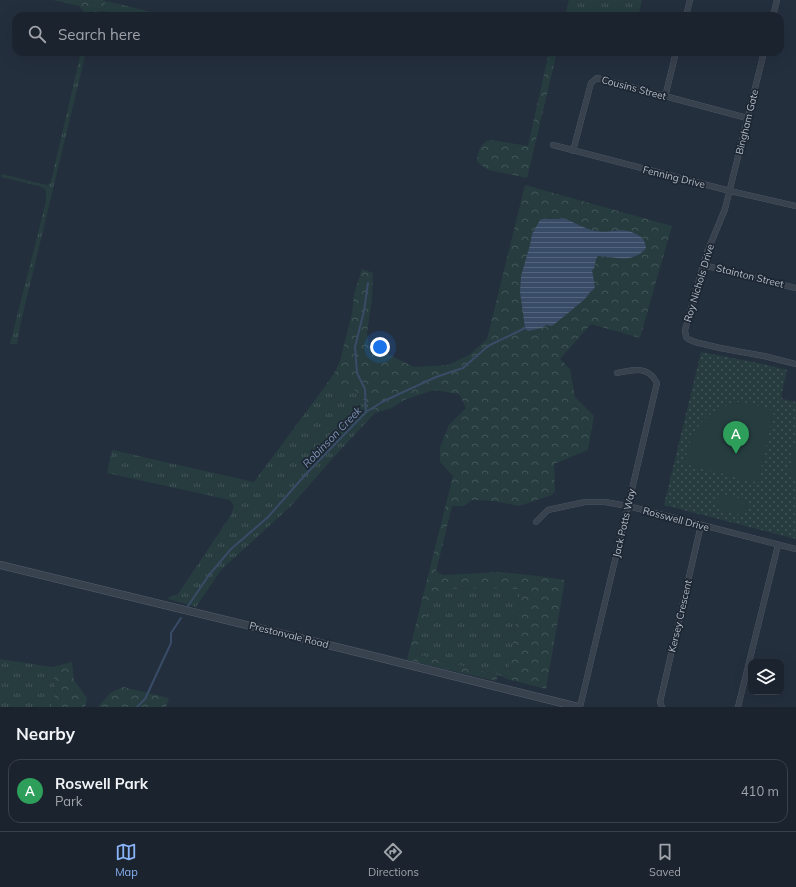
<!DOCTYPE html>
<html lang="en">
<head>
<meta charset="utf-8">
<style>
  :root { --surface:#1b232e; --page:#242b36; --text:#f1f3f6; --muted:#a0a4aa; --line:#39404a; --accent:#8ab4f8 }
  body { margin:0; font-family:Mulish,sans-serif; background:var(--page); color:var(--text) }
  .controls { position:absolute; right:12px; bottom:12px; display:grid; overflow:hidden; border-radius:8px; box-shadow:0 4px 16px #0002 }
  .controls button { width:36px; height:36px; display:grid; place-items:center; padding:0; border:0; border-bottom:1px solid var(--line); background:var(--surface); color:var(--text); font:20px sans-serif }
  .you { position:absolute; left:380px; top:347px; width:14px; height:14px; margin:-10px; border:3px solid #fff; border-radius:50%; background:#1a73e8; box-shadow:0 0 0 6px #1a73e833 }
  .badge { display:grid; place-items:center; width:26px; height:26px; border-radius:50%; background:var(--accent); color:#fff; font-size:13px; font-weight:700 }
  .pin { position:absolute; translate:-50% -33px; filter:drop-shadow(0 1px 2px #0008) }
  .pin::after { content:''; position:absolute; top:21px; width:14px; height:12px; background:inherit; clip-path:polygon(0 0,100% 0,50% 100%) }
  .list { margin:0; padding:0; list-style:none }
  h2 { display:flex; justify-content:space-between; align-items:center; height:52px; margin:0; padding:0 16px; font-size:17px }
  h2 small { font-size:13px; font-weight:400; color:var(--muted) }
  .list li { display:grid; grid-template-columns:26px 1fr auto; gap:12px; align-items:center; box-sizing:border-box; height:64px; margin:0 8px 8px; padding:0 8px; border:1px solid var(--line); border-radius:12px }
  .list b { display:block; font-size:15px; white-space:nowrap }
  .list p { margin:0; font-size:13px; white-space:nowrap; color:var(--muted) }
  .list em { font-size:13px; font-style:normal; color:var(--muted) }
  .icon { flex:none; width:22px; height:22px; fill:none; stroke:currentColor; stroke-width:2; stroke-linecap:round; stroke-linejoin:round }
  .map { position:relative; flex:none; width:796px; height:707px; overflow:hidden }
  .search { position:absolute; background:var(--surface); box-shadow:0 4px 16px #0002; left:12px; right:12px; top:12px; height:44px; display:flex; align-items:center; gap:10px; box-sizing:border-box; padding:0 14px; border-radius:12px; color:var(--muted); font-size:15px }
  .sheet { height:124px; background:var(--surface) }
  nav { display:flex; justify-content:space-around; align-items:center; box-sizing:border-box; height:56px; border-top:1px solid var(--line); background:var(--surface); font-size:11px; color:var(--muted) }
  nav a { display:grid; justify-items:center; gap:2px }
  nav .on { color:var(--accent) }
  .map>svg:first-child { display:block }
</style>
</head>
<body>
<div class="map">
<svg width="796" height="707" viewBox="0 0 796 707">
  <defs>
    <pattern id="grass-tufts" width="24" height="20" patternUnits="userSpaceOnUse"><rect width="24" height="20" fill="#263c3f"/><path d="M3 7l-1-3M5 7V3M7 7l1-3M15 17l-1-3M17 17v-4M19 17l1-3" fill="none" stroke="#435659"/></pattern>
    <pattern id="forest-crowns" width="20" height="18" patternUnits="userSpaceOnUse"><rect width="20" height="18" fill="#263c3f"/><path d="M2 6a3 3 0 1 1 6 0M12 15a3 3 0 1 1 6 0" fill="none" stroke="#435659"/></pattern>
    <pattern id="park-dots" width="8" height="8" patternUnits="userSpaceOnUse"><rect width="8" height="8" fill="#263c3f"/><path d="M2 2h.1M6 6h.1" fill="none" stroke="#435659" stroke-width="1.8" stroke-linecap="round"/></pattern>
    <pattern id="water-rules" width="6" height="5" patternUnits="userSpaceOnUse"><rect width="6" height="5" fill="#394c67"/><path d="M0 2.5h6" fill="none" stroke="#53647b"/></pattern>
  </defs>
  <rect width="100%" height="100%" fill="#242f3e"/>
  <!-- grass -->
  <path fill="url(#grass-tufts)" d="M569,0H642L638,16H565Z
    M106,1L168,16H125L103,11Z
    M81,52H86L20,326L17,344H10L46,201V190L39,186L1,177L2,174L42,184L48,185L51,181Z
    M326,385L353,388L375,413L333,458L291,506L221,570L196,607L168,599L169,597L178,594L231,515L234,506L230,500L107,473L112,450L254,482Z
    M483,588L521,589L507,679L498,675L415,654L432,596L444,589Z
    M0,659L52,667L56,689L51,707H0Z"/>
  <!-- forest -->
  <path fill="url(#forest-crowns)" d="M53,0H103L106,1L103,11L95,13L94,16H87L86,14L79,6Z
    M549,52H557L527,178L488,170L481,165L477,161C478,151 480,142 491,140L528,146Z
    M525,185L672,226L640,338L591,324L560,359L570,369L575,397L594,416L588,450L554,464L555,491L552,495L519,506L494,501L472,500L464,506H452L436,572L444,575L500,572L538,576L565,580L546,689L507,679L521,589L483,588L445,589L432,596L415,654L498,675L496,681L407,660L453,476L440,462V447L449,425L466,408L459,394L434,390L404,400L392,408L375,413L353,388L326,385L335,372L340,361L352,313L354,294L362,269L373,273L372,299L367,333L369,345L414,367L448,365L469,355L487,339Z
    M72,662L74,680L87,698L85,707H51L56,689L52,667Z
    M123,687L169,698L166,707H98L110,693Z"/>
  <!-- park -->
  <path fill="url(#park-dots)" d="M701,352L763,364L787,370L781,397L783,399L796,402V539L664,505Z"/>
  <!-- garden -->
  <path fill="#263c3f" d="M738,402C751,402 762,407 774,411L759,479L755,482L685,464C689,431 704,410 738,402Z
    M796,436V477L788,476Z
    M724,494L744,500C750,505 748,512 741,515L720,509L717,506C717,500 718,497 724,494Z"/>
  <!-- water -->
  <path fill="url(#water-rules)" d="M562,218C573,221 584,229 596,231C611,234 621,226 636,234C643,237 645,241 646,248C634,264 614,257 598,256L596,259L594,269L592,270L595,287L592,291L590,292C586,300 578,304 572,310C565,315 559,321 552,326L546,325L542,328L528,331L525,328L520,292L521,276L530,245L532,234L540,220L542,219H558Z"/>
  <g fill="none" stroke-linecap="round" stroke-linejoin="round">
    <!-- stream -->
    <path stroke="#394c67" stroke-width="2" d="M366,412L365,389L357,373L355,347L364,311L368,283
      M188,606L209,575L231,549L268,517L306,474L366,412L382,402L399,394L436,377L463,368L488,346L525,328
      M137,707L145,699L171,643V633L181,618"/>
    <defs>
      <path id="minor" d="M686,16L690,0
        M773,16L777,0
        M764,52L725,209L706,255L685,330L686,337L688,339L695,342L720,348L764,356L796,364
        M665,97L676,52
        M553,145L730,191L796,206
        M573,151L591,83L597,78L747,118
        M703,265L796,288
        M536,522L548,510L585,502H605L628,506L796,549
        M580,707L628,506L657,383C648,365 633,370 617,373
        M662,707L660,702L701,525
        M738,707L778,545"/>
      <path id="tertiary" d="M0,565L369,655L578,707"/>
    </defs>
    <!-- minor casing -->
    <use href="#minor" stroke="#565f6c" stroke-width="6"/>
    <!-- tertiary casing -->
    <use href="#tertiary" stroke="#565f6c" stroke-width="8"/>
    <!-- minor -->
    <use href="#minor" stroke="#38414e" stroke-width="5.5"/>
    <!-- tertiary -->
    <use href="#tertiary" stroke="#38414e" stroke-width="7"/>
  </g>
  <g text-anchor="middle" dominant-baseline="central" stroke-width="3.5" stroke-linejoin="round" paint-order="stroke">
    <!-- street labels -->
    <g font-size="10" fill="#b4bcc9" stroke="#1d2633">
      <text transform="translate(634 88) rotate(15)">Cousins Street</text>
      <text transform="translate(747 122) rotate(-76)">Bingham Gate</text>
      <text transform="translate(674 177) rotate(14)">Fenning Drive</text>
      <text transform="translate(750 276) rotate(14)">Stainton Street</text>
      <text transform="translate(699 283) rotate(-73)">Roy Nichols Drive</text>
      <text transform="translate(676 519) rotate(15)">Rosswell Drive</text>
      <text transform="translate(624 523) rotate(-77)">Jack Potts Way</text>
      <text transform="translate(680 616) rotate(-77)">Kersey Crescent</text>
      <text transform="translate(289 635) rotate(14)">Prestonvale Road</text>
    </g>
    <!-- water labels -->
    <g font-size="11" font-style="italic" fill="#7c92b1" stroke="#1d2633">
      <text transform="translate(332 437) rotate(-46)">Robinson Creek</text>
    </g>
  </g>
</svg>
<div class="controls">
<button><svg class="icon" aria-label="layers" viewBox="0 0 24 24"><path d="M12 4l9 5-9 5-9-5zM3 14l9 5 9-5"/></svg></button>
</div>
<div class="you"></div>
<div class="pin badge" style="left:736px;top:454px;background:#2e9e5b">A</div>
<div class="search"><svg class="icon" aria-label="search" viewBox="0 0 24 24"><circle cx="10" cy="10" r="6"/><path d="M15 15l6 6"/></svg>Search here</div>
</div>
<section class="sheet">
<h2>Nearby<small></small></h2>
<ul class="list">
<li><span class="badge" style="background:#2e9e5b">A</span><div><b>Roswell Park</b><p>Park</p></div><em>410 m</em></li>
</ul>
</section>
<nav>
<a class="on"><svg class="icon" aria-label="map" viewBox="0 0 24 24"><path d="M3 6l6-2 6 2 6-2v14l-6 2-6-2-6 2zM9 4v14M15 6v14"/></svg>Map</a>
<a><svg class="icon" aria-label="directions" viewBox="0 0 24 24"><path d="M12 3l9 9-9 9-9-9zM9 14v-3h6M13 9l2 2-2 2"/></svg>Directions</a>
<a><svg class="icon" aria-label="saved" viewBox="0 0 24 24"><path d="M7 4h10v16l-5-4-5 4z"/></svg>Saved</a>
</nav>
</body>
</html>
